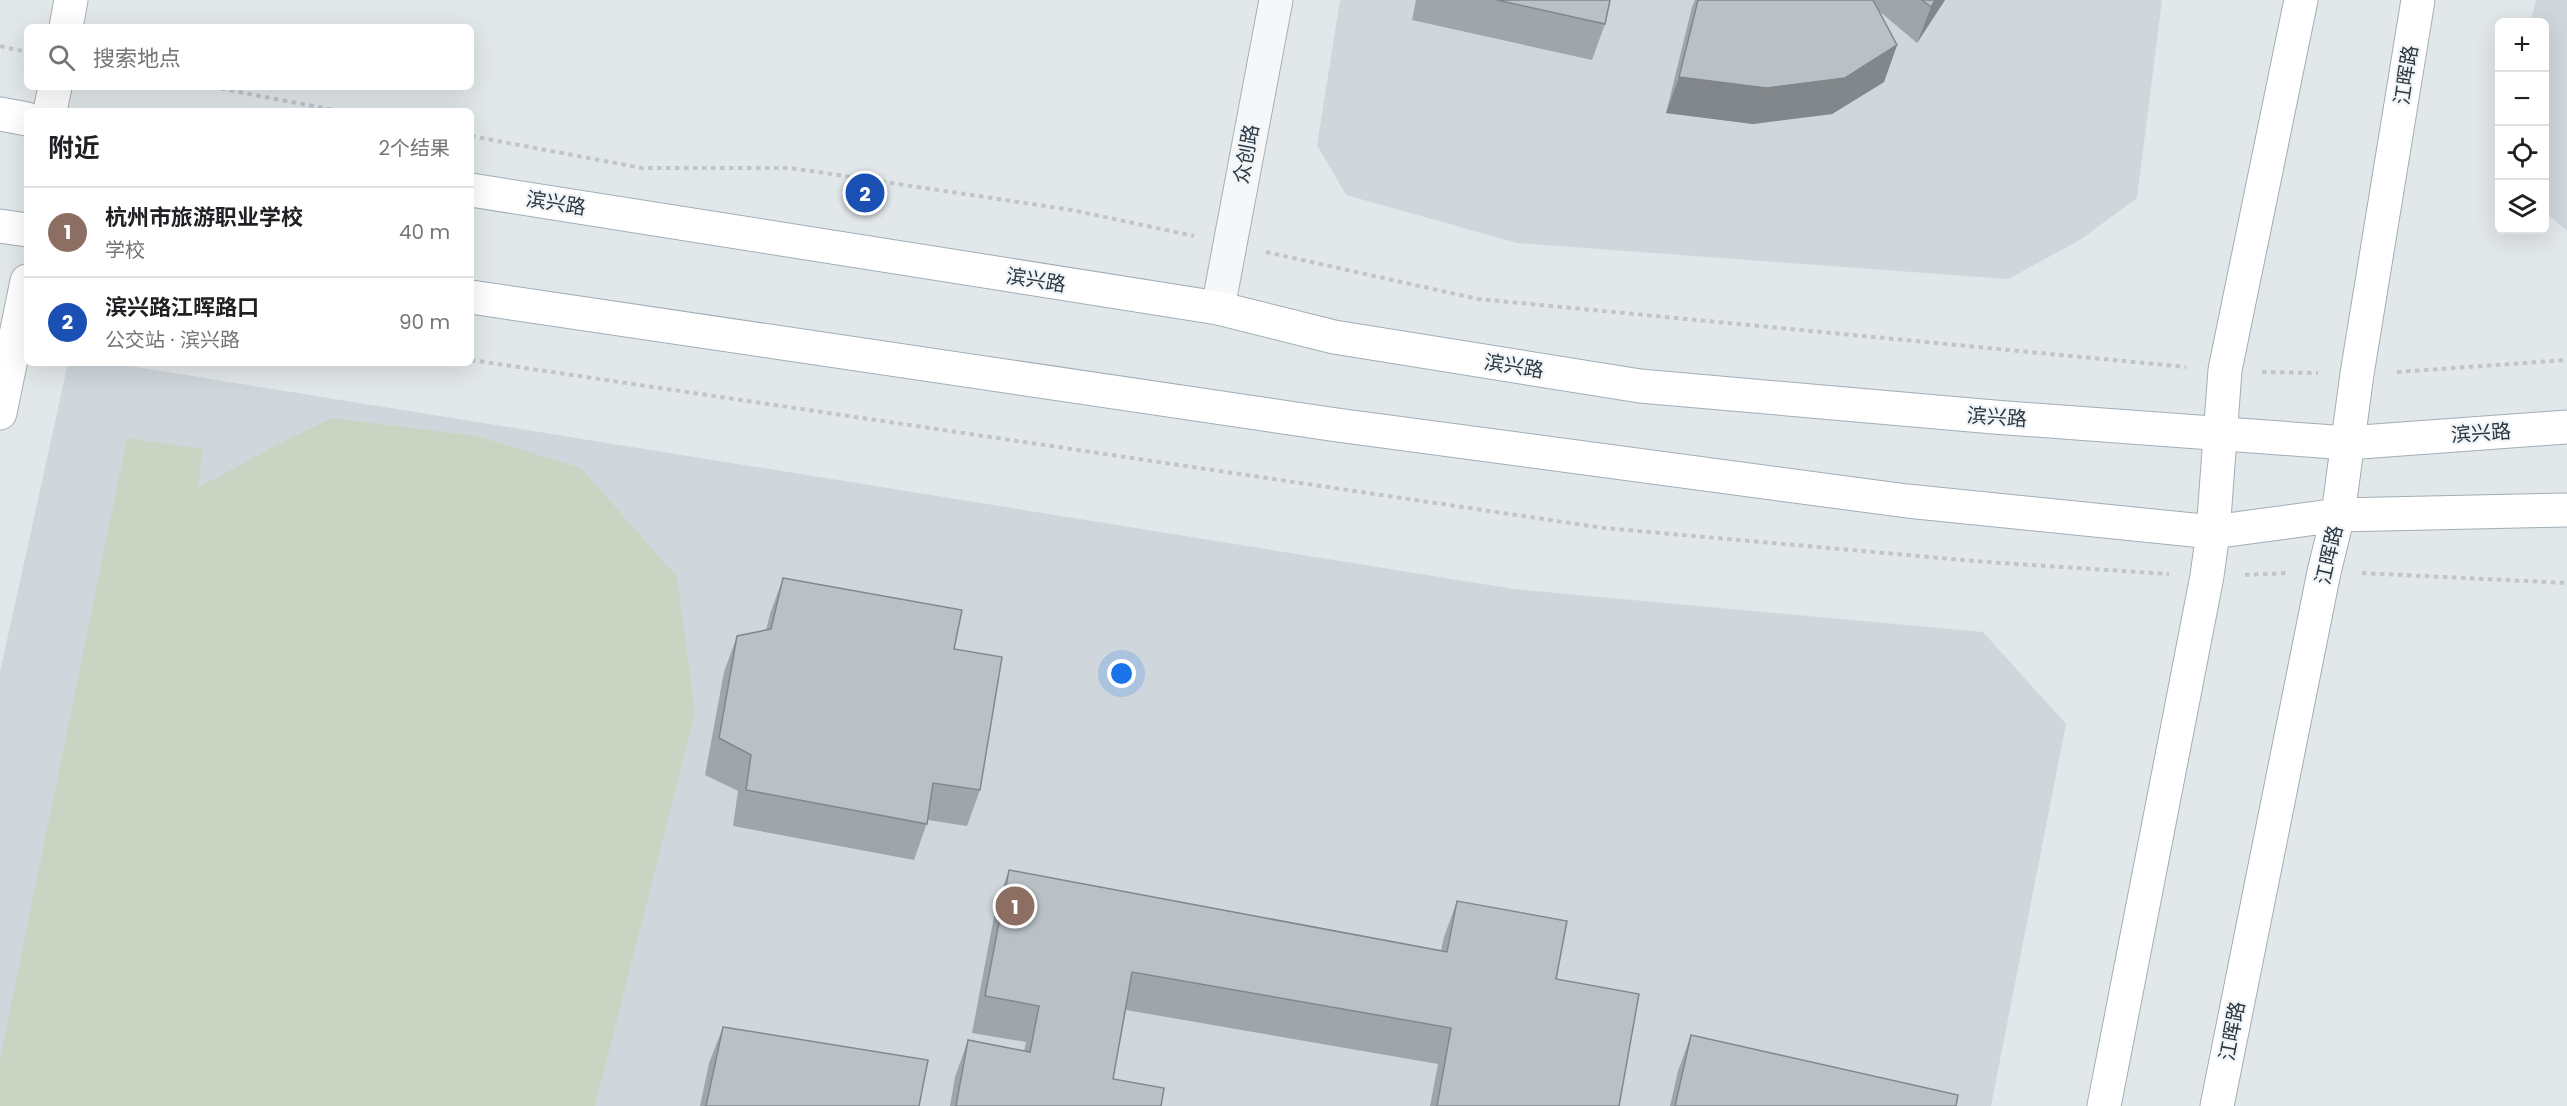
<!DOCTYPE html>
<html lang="zh">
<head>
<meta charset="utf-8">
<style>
  :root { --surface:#fff; --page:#f2f2f2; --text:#202124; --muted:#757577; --line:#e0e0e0; --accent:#ce4879 }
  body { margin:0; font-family:Poppins,"Noto Sans SC",sans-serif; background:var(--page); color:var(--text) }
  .controls { position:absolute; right:18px; top:18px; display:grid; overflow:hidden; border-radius:9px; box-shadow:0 6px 24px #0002 }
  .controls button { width:54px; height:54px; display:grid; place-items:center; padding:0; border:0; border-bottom:2px solid var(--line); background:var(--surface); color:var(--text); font:30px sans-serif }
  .you { position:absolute; left:1122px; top:674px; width:21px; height:21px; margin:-15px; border:4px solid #fff; border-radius:50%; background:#1a73e8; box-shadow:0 0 0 9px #1a73e833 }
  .badge { display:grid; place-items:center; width:39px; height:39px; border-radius:50%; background:var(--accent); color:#fff; font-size:20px; font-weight:700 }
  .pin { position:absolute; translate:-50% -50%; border:3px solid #fff; box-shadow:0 2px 6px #0006 }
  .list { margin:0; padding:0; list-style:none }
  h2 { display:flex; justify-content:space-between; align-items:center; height:78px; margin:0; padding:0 24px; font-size:26px }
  h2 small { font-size:20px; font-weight:400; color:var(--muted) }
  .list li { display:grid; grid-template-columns:39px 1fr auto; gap:18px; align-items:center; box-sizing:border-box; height:90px; padding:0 24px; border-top:2px solid var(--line) }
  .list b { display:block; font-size:22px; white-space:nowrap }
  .list p { margin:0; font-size:20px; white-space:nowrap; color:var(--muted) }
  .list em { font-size:20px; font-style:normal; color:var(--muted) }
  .icon { flex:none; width:33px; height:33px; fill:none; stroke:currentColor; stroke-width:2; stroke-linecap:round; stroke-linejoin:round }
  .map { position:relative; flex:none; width:2567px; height:1106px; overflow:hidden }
  .search { position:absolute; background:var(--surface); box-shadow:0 6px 24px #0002; left:24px; top:24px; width:450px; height:66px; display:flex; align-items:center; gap:15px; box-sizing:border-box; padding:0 21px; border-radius:9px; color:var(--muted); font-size:22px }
  .panel { position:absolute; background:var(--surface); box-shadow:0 6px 24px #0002; left:24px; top:108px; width:450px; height:258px; border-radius:9px }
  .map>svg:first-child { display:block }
</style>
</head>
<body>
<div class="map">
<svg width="2567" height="1106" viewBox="0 0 2567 1106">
  <rect width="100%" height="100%" fill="#e2e7ea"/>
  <!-- built -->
  <path fill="#d0d7dc" d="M1340,0H2162L2137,198L2080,240L2008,279L1517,243L1346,195L1317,145Z
    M2536,0H2567V231L2545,212L2544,22H2531Z
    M68,363H111L1514,589L1983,632L2066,724L1991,1106H0V672Z"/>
  <!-- green -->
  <path fill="#cbd4c3" d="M332,418L477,436L581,468L677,577L695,713L595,1106H0V1059L127,438L203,449L198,488L276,445Z"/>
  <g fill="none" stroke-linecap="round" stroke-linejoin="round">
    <defs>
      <path id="street" d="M1218,308L1276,0"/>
      <path id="secondary" d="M66,27L71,0
        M50,111L55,87
        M0,413L27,281"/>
      <path id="primary" d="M0,114L27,119
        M471,190L1218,308L1334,337L1640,386L1994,417L2347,443L2567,427
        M0,226L27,230
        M471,297L1337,425L1907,501L2213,532L2338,515L2567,510
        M2104,1106L2207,576L2213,532L2225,370L2301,0
        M2217,1106L2324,572L2338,515L2357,374L2418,0"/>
    </defs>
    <!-- street casing -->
    <use href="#street" stroke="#a7afb4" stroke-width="35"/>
    <!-- secondary casing -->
    <use href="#secondary" stroke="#a7afb4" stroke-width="35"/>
    <!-- primary casing -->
    <use href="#primary" stroke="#a1aeb6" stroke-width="35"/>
    <!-- path -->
    <path stroke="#c0c5c9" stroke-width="4" stroke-dasharray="4.5 4.5" stroke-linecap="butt" d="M0,46L27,52
      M212,87L340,111
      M471,136L642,168H791L1072,210L1194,236
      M1266,252L1478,299L2186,367
      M471,360L1604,528L1986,562L2169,574
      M2262,372L2318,373
      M2397,372L2567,360
      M2362,573L2567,583
      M2245,575L2286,573"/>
    <!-- street -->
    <use href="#street" stroke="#f5f7f9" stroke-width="33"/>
    <!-- secondary -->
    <use href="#secondary" stroke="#fff" stroke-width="33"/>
    <!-- primary -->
    <use href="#primary" stroke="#fff" stroke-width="33"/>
  </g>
  <!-- wall -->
  <path fill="#9fa6ab" d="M1416,0H1610L1605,24L1592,60L1412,20Z
    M1695,0H1945L1917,43L1879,11L1897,45L1884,82L1832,114L1753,124L1666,113L1692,7Z
    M783,578L954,649L980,790L967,826L928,820L914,860L733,826L738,791L705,775L724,672L737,636L766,630L770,614Z
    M1009,870L1441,950L1444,937L1457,901L1556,979L1619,1106H1430L1438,1064L1126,1010L1113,1079L1161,1106H950L955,1077L968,1040L1024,1051L1026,1042L972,1033L996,906Z
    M723,1027L919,1106H700L709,1063Z
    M1691,1035L1956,1106H1670L1678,1071Z"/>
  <!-- shaded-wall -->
  <path fill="#82878b" d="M1935,0H1945L1917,43L1931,7Z
    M1897,45L1884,82L1832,114L1753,124L1666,113L1679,77Z"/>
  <!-- building -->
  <path fill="#b9c1c7" stroke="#82878b" stroke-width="1.5" d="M1497,0H1610L1605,24Z
    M1698,0H1873L1897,45L1845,78L1767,88L1679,77Z
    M1922,0H1935L1931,7Z
    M783,578L962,610L954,649L1002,657L980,790L933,783L927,824L746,790L751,755L719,738L737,636L771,629Z
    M1009,870L1447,952L1457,901L1567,921L1556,979L1639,994L1619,1106H1437L1451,1028L1132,972L1113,1079L1164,1088L1161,1106H956L968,1040L1030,1052L1039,1006L985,996Z
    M723,1027L928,1060L919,1106H706Z
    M1691,1035L1958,1095L1956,1106H1675Z"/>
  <g text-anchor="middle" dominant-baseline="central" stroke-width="4.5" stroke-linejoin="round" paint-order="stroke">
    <!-- street labels -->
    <g font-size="20" fill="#2a3842" stroke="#f2f5f8">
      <text transform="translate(2406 75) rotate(-81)">江晖路</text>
      <text transform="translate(1246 154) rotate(-79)">众创路</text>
      <text transform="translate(556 203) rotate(9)">滨兴路</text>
      <text transform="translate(1036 280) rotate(9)">滨兴路</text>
      <text transform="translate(1514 366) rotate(9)">滨兴路</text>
      <text transform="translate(1997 417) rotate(4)">滨兴路</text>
      <text transform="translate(2481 433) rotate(-4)">滨兴路</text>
      <text transform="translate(2329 555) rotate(-77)">江晖路</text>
      <text transform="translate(2232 1031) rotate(-79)">江晖路</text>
    </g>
  </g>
</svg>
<div class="controls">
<button>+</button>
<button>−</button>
<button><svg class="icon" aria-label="locate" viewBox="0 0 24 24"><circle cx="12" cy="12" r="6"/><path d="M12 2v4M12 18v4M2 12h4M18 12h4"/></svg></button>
<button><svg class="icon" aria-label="layers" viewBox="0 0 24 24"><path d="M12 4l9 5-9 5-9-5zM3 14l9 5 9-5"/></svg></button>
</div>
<div class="you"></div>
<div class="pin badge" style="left:1015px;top:906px;background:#8d6e63">1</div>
<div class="pin badge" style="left:865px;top:193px;background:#1a4fb4">2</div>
<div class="search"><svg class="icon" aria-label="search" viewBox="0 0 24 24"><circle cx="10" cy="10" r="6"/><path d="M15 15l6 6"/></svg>搜索地点</div>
<section class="panel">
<h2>附近<small>2个结果</small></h2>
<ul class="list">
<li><span class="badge" style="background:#8d6e63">1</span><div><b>杭州市旅游职业学校</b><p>学校</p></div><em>40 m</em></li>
<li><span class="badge" style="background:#1a4fb4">2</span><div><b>滨兴路江晖路口</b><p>公交站 · 滨兴路</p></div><em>90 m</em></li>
</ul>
</section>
</div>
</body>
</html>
